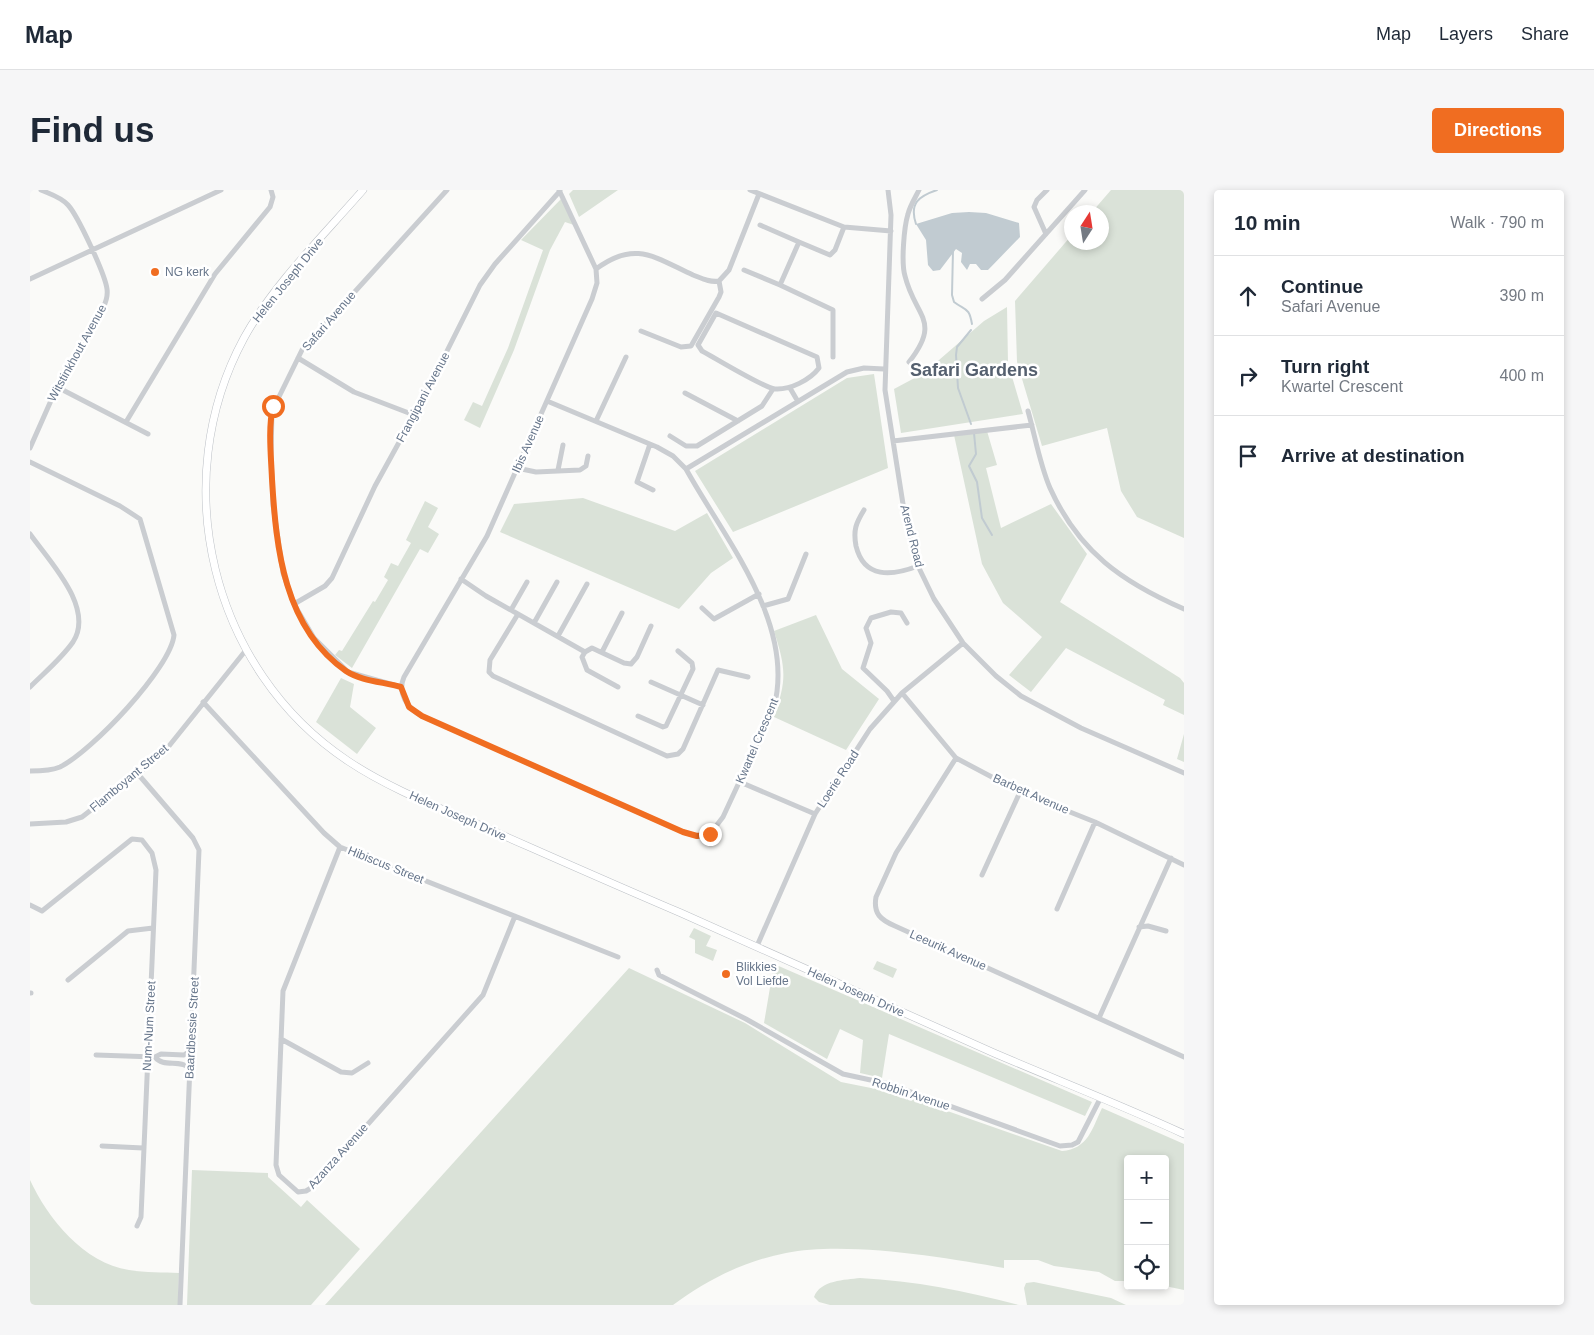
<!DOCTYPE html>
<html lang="en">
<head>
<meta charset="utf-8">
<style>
  :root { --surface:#fff; --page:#f6f6f7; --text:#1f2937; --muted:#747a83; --line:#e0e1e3; --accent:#f06d21 }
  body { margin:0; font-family:Helvetica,sans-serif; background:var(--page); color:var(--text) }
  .controls { position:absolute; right:15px; bottom:15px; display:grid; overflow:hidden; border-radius:5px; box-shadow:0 2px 8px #0003 }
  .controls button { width:45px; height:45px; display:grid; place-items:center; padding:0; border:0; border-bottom:1px solid var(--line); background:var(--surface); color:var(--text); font:25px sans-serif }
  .compass { position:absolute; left:1034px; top:15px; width:45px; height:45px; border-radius:50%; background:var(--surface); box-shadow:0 2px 8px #0003; rotate:12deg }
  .stop { position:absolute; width:15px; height:15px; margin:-11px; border:4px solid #f06d21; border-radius:50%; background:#fff }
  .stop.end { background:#f06d21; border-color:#fff; box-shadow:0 1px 5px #0008 }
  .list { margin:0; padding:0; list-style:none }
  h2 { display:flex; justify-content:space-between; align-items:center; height:65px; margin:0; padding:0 20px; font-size:21px }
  h2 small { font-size:16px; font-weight:400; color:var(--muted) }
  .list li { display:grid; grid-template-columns:32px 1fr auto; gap:15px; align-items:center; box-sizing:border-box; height:80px; padding:0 20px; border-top:1px solid var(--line) }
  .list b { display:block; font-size:19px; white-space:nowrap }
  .list p { margin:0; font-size:16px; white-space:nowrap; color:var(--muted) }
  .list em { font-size:16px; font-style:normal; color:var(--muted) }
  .icon { flex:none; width:28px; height:28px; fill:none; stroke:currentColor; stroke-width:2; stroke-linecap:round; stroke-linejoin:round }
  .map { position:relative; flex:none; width:1154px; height:1115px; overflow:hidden; border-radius:5px }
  header { display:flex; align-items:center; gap:30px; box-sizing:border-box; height:70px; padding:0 25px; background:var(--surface); border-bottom:1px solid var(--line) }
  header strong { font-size:24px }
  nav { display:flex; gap:28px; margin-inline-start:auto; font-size:18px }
  .intro { display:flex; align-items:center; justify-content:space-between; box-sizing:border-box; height:120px; padding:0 30px }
  h1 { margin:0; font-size:35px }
  .button { padding:12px 22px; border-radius:5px; background:var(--accent); color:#fff; font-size:18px; font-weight:700 }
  main { display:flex; gap:30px; padding:0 30px }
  aside { flex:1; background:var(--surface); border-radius:5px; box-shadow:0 2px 8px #0003 }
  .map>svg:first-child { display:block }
</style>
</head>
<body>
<header>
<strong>Map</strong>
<nav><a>Map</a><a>Layers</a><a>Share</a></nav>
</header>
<div class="intro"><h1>Find us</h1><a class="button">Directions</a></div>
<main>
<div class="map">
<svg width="1154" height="1115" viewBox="0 0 1154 1115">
  <rect width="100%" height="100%" fill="#fafaf8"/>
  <!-- green -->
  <path fill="#dae2d8" d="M543,0H588L549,27L539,4Z
    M1081,0H1154V348L1107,327L1091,301L1077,238L1012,256L987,172L985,111L1041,46L1042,52H1072V22H1062Z
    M531,9L544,35L535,32L520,60L484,160L450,238L434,230L443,212L452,216L478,158L513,60L491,50Z
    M977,117L978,173L993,224L871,243L864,199L894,183L954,131Z
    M844,184L858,278L703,342L665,281L817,188Z
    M957,241L967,275L956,278L971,338L1021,314L1057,364L1030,412L1150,488L1154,493V525L1133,515L1135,510L1036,458L1001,502L979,485L1012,447L973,413L952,374L924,245Z
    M553,308L645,341L677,323L703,368L681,383L649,419L470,342L484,314Z
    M395,311L408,318L398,337L409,344L398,363L390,359L322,478L305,465L309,460L312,461L343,411L345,412L358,390L354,387L361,373L368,376L381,353L376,350Z
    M786,425L812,479L849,509L816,560L744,527C757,489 756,479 744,441Z
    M311,488L324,494L320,517L346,538L327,564L286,532Z
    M1154,544V572L1147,569Z
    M664,738L681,746L676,756L687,760L683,771L665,763V750L659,747Z
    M847,771L867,779L863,788L843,779Z
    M744,774L1062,912L1055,926L859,844L852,888L830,883L833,850L810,839L797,869L734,833Z
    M599,778L715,833L811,892L866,903L1032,961C1058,959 1062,939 1072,918L1154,954V1100L1135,1096V969H1098V1091H1085L1069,1082L1024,1076L1008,1070H974V1078C913,1067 816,1051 756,1063C714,1071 677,1090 643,1115H295Z
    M162,980L238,983V987L271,1017L277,1010L330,1059L281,1115H157Z
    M0,990C18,1029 54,1073 99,1080C116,1083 133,1082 149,1083L148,1115H0Z
    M830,1088C885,1091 936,1101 989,1115H800L789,1112L784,1107C790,1090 815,1090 830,1088Z
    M1004,1092L1081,1108L1096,1115H997L994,1098L996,1093Z"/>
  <!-- water -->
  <path fill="#c1cbd1" d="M939,22L956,23L989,33L990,47L958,80H951L946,74H940L937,80L931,72L932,63L926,59L910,80L903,81L898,75L896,50L886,34L922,23Z"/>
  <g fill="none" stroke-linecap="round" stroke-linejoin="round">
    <!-- stream -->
    <path stroke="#c1cbd1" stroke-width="2" d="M886,34C879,13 889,6 907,0
      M923,60L922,105L924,112C936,121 939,117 942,134
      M941,140L927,157L926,165L928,198L941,234
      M944,243L946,264L939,276L947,292L952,328L962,345"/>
    <defs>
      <path id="secondary" d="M333,0C293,46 243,95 214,148C136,292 181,480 318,571C360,599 408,617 454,637C520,666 585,695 651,723C756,769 859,817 964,863C1027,890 1091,915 1154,944"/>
    </defs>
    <!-- secondary casing -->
    <use href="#secondary" stroke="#bcc0c6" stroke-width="8"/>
    <!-- street -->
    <path stroke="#cacdd1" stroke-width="5" d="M720,0L814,37L861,41
      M858,0L861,25L855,200L876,333L888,376L904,409L933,453L966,486L991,506L1051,538L1154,583
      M730,35L769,52
      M1016,44L1004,17L1007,10L1017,0
      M566,79C605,50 624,67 663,85C671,88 680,93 689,91L699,80L729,4
      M714,80L750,95
      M0,89L191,0
      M952,109L975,90L1055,0
      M686,123L787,167L789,178C780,190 760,200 745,199C734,198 685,168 672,161L668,155Z
      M611,141L651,157L661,156L689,107L691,102L689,91
      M803,167V120L750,95L769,52L800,65L805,60L814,37
      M268,168L324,202L384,225
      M879,172C912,130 885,127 875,86C871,73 874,37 878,24C880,16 885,8 889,0
      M27,197L118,244
      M760,198L767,210
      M655,203L708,231
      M517,211L627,257L643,266L656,279C694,348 766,433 744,517L693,627L680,644L667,646L653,642L392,526C377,518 367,503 374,487L457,346L562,109L567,93L566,79L529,0
      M998,221C1005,246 1010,275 1020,298C1049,362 1092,392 1154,419
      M566,231L596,167
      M96,232L185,84L240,17L243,7L241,0
      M640,246L656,256H667L732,216L743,199
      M863,251L1002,235
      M620,254L607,292L623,300
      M0,258L27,197L73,118C76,112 78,106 77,99C75,84 48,26 38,15C31,7 20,4 11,0
      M0,272L90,316L110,329L144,445C141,478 61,562 30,577C21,581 10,581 0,581
      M487,278L506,282L550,280L556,276L558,266
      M656,279L817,182L834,178L854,179
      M528,280L533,255
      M834,320C826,333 823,340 826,356C834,389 862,386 888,376
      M0,344C20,372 65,418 43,452C31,469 15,482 0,497
      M431,389L456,406L555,462
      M264,414L295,396L302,388L345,296L394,207L450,95L465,74L530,1
      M733,416L758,409L776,364
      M672,418L684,429L729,404
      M481,420L497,392
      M488,424L460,470L459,482L463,486L637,566L648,564L653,559L688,480L718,487
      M504,433L527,392
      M528,446L557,394
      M555,462L562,458L594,473L601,474L607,467L621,436
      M555,462L552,467L557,480L588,497
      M572,462L592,423
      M621,492L673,515
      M371,497L318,482L284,448L264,414L253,383L243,315L241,265L242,221L272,160L417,0
      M872,503L926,568L990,602L1065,632L1154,675
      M864,511L857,501L833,478L841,453L836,438L841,428L861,422L871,423L877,433
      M173,512L294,643L310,657L588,767
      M608,526L633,537L636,536L663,479L662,473L648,461
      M926,568L866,663L846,707C843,724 851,730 865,736L1154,867
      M108,584L163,648L169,660L150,1115
      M710,592L785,624
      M0,634L36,632L52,627L124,571L139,556L216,460
      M310,657L253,801L246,975L249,985L268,1002L276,1001L281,998L453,805L485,726
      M952,685L990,602
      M0,715L12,721L102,649L112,650L122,663L126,680L111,1027L107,1036
      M1027,719L1065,632
      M1109,737L1118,736L1136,741
      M727,756L785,624L840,539L872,503L933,453
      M627,780L629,785L716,829L813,884L859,894L1030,956L1042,955L1048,952L1071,907
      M38,790L98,741L123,738
      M0,803H1
      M1069,828L1141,668
      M251,849L311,882L322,883L338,873
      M66,865L125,867L131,864L154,865L160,861
      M125,867C133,878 150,869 160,878
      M72,956L113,958"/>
    <!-- secondary -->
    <use href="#secondary" stroke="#fff" stroke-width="7"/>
  </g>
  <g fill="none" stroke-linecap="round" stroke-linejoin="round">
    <!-- route -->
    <path stroke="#f06d21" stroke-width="6" d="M243,216C238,239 241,265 242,289C246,358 254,438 316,481C331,491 354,492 371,497L379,517L392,526L653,642L667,646L680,644"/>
  </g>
  <!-- markers -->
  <g fill="#f06d21" stroke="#fff" stroke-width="2">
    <circle cx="125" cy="82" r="5"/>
    <circle cx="696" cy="784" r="5"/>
  </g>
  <g text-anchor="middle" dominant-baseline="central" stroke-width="5" stroke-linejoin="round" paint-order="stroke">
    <!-- poi labels -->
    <g font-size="12" fill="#67768b" stroke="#fff" text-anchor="start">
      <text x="135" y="82">NG kerk</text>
      <text x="706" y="777">Blikkies<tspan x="706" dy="14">Vol Liefde</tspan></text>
    </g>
    <!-- street labels -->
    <g font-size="12" fill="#67768b" stroke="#fff">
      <text transform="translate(258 90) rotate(-51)">Helen Joseph Drive</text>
      <text transform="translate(299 131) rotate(-49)">Safari Avenue</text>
      <text transform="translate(47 163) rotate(-61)">Witstinkhout Avenue</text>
      <text transform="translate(393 207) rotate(-62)">Frangipani Avenue</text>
      <text transform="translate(498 254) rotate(-66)">Ibis Avenue</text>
      <text transform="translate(882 346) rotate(76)">Arend Road</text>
      <text transform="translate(727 551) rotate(-67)">Kwartel Crescent</text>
      <text transform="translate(99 588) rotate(-40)">Flamboyant Street</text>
      <text transform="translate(808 589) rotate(-57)">Loerie Road</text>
      <text transform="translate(1001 604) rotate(24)">Barbett Avenue</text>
      <text transform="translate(428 626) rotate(24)">Helen Joseph Drive</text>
      <text transform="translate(356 675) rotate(22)">Hibiscus Street</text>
      <text transform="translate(918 760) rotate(24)">Leeurik Avenue</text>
      <text transform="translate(826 802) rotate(24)">Helen Joseph Drive</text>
      <text transform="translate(119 836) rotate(-87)">Num-Num Street</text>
      <text transform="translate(162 838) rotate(-87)">Baardbessie Street</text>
      <text transform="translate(881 904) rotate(18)">Robbin Avenue</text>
      <text transform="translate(308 966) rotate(-48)">Azanza Avenue</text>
    </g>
    <!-- district labels -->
    <g font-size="18" font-weight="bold" fill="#55606f" stroke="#fff">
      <text x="944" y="180">Safari Gardens</text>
    </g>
  </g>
</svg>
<div class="controls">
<button>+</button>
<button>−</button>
<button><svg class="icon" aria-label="locate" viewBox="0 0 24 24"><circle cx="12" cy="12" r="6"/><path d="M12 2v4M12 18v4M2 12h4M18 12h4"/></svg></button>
</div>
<svg class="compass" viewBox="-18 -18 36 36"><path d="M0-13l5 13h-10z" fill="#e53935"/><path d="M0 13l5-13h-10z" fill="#747a83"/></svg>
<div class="stop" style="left:243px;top:216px"></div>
<div class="stop end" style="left:680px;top:644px"></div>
</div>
<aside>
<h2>10 min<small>Walk · 790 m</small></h2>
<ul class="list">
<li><svg class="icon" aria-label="ahead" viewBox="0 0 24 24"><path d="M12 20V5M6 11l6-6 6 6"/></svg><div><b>Continue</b><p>Safari Avenue</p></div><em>390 m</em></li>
<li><svg class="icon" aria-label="right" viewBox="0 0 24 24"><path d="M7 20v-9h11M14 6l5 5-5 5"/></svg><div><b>Turn right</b><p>Kwartel Crescent</p></div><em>400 m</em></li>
<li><svg class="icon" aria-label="arrive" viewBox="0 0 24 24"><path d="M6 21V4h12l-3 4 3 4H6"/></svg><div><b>Arrive at destination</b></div></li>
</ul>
</aside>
</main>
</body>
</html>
